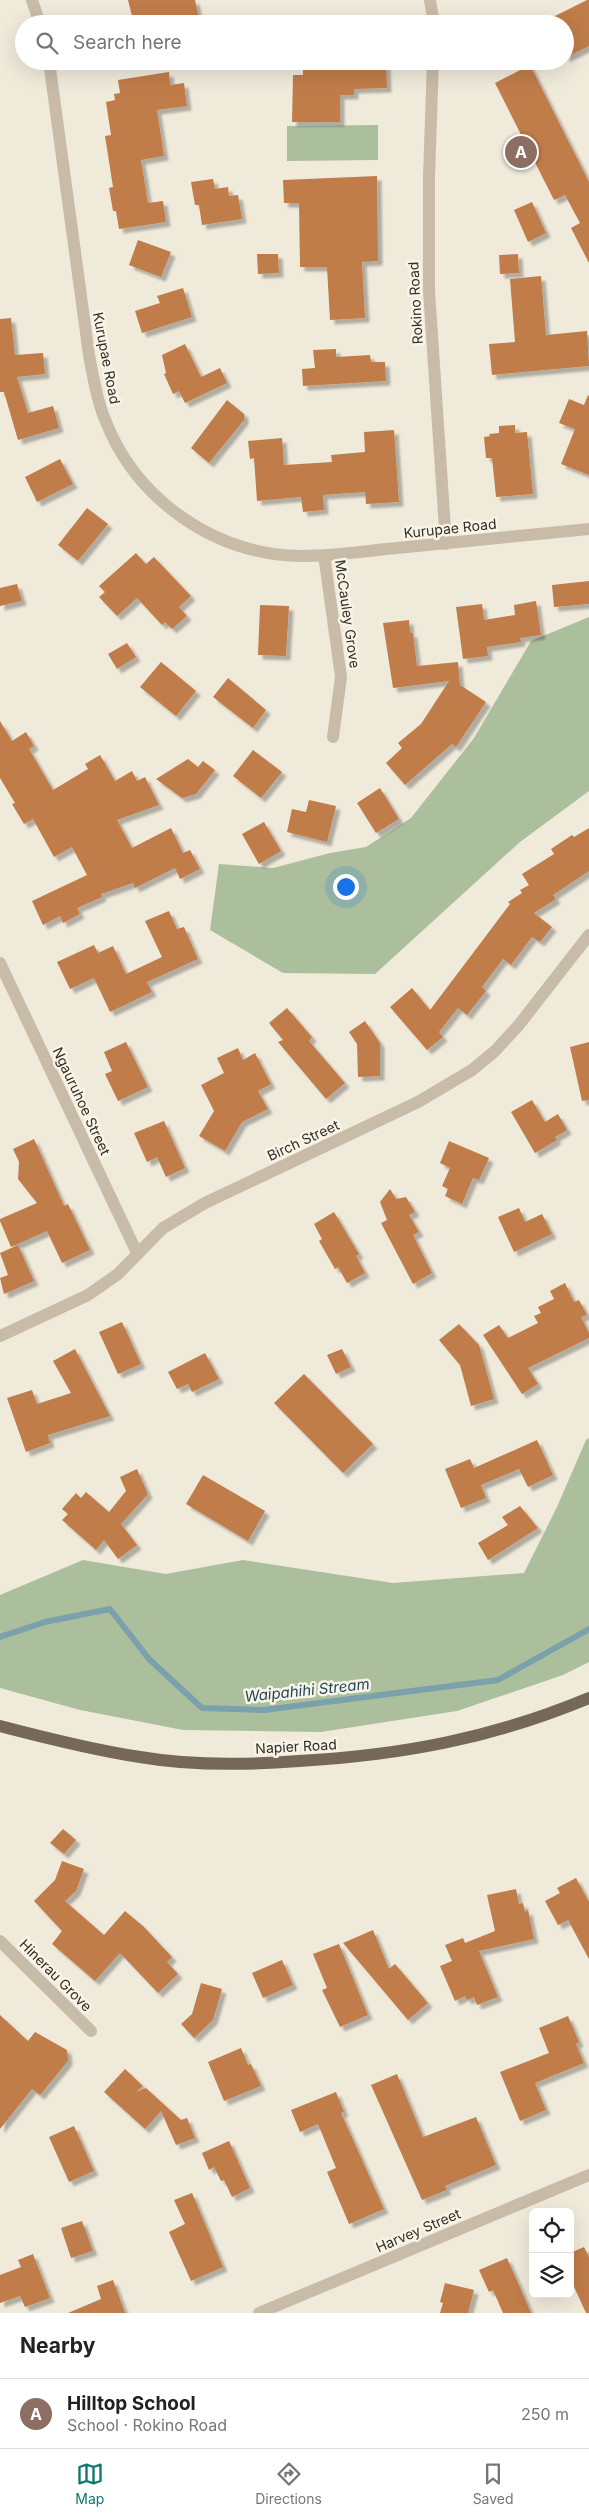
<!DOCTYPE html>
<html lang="en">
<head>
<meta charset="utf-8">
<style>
  :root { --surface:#fff; --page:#f6f6f6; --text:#222; --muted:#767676; --line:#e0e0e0; --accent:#0f766e }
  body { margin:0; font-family:Inter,sans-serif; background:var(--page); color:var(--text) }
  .controls { position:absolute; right:15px; bottom:15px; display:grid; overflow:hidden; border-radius:8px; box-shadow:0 5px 20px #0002 }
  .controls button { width:45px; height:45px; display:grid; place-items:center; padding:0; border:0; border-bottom:1px solid var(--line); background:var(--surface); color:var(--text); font:25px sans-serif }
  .you { position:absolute; left:345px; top:886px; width:18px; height:18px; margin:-12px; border:4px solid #fff; border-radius:50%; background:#1a73e8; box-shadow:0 0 0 8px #1a73e833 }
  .badge { display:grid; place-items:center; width:32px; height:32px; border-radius:50%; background:var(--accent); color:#fff; font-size:16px; font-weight:700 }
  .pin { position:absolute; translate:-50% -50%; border:2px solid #fff; box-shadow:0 1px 5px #0006 }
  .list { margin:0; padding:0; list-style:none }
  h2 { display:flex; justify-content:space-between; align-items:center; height:65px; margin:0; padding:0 20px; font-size:21px }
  h2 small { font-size:16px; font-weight:400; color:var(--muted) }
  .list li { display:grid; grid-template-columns:32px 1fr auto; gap:15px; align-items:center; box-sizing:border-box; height:70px; padding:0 20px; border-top:1px solid var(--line) }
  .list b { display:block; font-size:19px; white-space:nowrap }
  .list p { margin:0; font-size:16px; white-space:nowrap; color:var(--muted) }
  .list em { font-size:16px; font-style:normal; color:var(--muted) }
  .icon { flex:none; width:28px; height:28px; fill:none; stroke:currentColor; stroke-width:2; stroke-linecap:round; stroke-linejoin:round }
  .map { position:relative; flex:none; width:589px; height:2313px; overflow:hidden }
  .search { position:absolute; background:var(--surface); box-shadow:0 5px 20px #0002; left:15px; right:15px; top:15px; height:55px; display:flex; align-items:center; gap:12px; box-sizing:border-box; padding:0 18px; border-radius:28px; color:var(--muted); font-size:19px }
  .sheet { height:135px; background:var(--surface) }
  nav { display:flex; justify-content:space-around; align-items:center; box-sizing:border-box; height:70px; border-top:1px solid var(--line); background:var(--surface); font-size:14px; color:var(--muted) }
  nav a { display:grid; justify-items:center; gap:2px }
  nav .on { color:var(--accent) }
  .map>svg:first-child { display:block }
</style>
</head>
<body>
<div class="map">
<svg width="589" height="2313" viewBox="0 0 589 2313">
  <defs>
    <filter id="shadow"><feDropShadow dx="4.5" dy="4.5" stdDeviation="1" flood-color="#0004"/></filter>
  </defs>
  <rect width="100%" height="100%" fill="#f0eadb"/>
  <!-- green -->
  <path fill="#acbf9c" d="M378,125V160L287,161V126Z
    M589,617V791L520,842L375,974L283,973L210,930L219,864L273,868L330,853L366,847L411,818L474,738L531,641Z
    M589,1438V1662L563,1675L457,1711L321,1732L183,1730L80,1710L0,1688V1595L83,1560L166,1574L243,1560L393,1583L524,1573L557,1507L586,1440Z"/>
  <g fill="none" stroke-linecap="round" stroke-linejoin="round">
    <!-- stream -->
    <path stroke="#7ba1ac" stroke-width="6" d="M0,1637L45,1622L110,1609L149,1659L202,1708L264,1710L498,1680L589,1629"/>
  </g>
  <!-- building -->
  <path fill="#c07c49" filter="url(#shadow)" d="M128,0H195L200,24H134Z
    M587,0H589V46L565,58V24H539Z
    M303,63H386L387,88L354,89V95H340V122H292L293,75H303Z
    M530,65L589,182V263L571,228L580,223L565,195L554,200L495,83Z
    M169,72L170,85L184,83L187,106L157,110L164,156L141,160L148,203L163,201L166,222L119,229L116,211H113L109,188L113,187L105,136L111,135L106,102L115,100L114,94L120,93L118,80Z
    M377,176L378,261L362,262L365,318L330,320L327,267H300L299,203H284L283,180Z
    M213,179L215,189L228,187L229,196L238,195L242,219L202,225L199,205H195L191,182Z
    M532,202L546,233L528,242L514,210Z
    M138,240L171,252L161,277L129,265Z
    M257,254H278L279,273L258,274Z
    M518,254L519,273L500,274L499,255Z
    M541,276L546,335L587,331L589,366L492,375L489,344L515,342L510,279Z
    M183,288L192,317L142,333L135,311L160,303L157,296Z
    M11,318L15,355L43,353L45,374L17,377L28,413L53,406L59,428L18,440L4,392H0V319Z
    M185,344L201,377L220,368L227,383L185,403L179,391L173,394L164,374L166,373L162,355Z
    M336,349V357L370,355L371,362H385L386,381L303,386L302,369L315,368L313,350Z
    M588,395L589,396V475L561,464L575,429L559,423L569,399L584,405Z
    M227,400L244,414V420L209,463L191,448Z
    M515,425V433L527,432L533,494L496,497L492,458H486L484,437L490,436L489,434L499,433V426Z
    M394,430L399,502L366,504L365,492L323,495L324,510L303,512L301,497L257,501L254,458L250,459L248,441L282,438L284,465L332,462L331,455L365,452L364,432Z
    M60,459L73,484L37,502L25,477Z
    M87,508L108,524L78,561L58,545Z
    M136,553L146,564L154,557L191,596L179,607L187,616L172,629L165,622L162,625L137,598L117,616L99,597L105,592L99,586Z
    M589,581V604L554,607L552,585Z
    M17,584L22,601L0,606V588Z
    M536,601L541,635L520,638L521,642L487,647L488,656L463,659L456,607L482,604L484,620L515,615L514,605Z
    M260,605L289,606L286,656L258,655Z
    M409,620L410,633H413L417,666L458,662L460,685L486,702L456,747L452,744L405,785L386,763L402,748L398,743L421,724L449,681L393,688L383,623Z
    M127,643L136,657L117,669L108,654Z
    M161,662L196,691L176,716L140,687Z
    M228,678L266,710L253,728L213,697Z
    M0,721L12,741L26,732L34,746L29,749L53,790L88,769L85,764L100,755L115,781L132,771L137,781L145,777L159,805L117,820L132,848L171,828L183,853L190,850L200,869L180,879L175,868L135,888L133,883L101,894L102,897L77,908L80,914L63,923L60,916L43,925L32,901L87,875L72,847L54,857L33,819L24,824L12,804L15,803L0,778Z
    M253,750L282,772L261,798L233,776Z
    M188,759L198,767L203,761L215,770L196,794L182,798L156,779Z
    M380,788L399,819L376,833L357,803Z
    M309,800L336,806L327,842L287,832L292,809L306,812Z
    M264,822L281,851L259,864L242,834Z
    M589,828V871L553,895L556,899L534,913L552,927L540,942L532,937L511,965L503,959L482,987L486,991L467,1015L458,1008L439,1032L443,1037L427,1050L390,1007L412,988L430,1010L510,904L508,902L522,893L520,890L529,885L522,874L554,854L551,849L572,835L574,837Z
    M169,911L177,929L184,927L198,959L147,982L152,992L110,1012L94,978L70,989L57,962L94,945L98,953L113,946L126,974L162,957L145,921Z
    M287,1008L312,1037L309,1041L345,1083L326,1099L278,1042L283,1040L269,1023Z
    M365,1021L380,1043V1076L358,1077L357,1044L349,1032Z
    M126,1042L148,1087L118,1101L105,1074L112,1071L104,1052Z
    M589,1042V1100L582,1101L570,1047Z
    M238,1048L243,1060L255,1053L271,1084L258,1091L268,1109L242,1122L225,1151L199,1136L214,1111L201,1085L224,1073L217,1058Z
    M532,1100L545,1122L558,1114L567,1130L555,1137L557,1140L535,1153L511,1112Z
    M164,1121L185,1168L166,1177L157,1157L147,1162L134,1133Z
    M34,1139L64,1206L68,1204L90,1250L62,1263L47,1231L11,1247L0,1221V1219L37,1203L18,1179L19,1162L13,1149Z
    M449,1141L489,1158L479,1180L473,1178L462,1204L445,1196L448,1189L442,1186L450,1168L440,1163Z
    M390,1189L396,1199L406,1197L415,1212L409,1215L419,1232L413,1235L432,1273L413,1284L381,1223L387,1220L380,1202Z
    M519,1208L525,1222L542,1214L552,1234L514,1252L498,1217Z
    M334,1212L359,1254L356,1256L365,1273L347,1283L338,1267L335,1269L319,1241L322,1239L314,1224Z
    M18,1245L34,1281L4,1294L0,1278L8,1275L0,1253Z
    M565,1283L574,1302L579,1300L587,1315L581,1317L589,1333V1338L528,1368L538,1384L522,1394L483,1335L499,1325L508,1338L538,1323L534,1316L541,1313L538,1307L554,1299L550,1291Z
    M122,1322L141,1364L118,1374L99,1332Z
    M459,1324L479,1345L494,1399L471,1406L460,1365L439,1340Z
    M75,1349L110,1416L48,1435L50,1443L26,1452L7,1398L32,1390L37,1404L71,1393L53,1361Z
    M342,1349L351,1367L336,1374L327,1355Z
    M205,1353L219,1379L192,1392L188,1384L177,1389L168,1372Z
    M304,1374L373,1444L343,1473L274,1403Z
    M537,1440L553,1475L528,1487L519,1469L481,1485L486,1498L461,1508L445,1469L470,1459L474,1468Z
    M137,1469L148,1494L121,1524L137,1545L118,1559L104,1540L96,1550L62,1520L68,1514L62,1509L76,1493L81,1498L86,1492L109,1512L126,1491L120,1477Z
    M203,1475L265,1511L248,1541L186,1504Z
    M520,1506L538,1528L488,1560L478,1543L508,1525L502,1517Z
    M63,1829L76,1840L64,1854L50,1843Z
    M62,1861L84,1869L76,1891L65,1901L104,1935L125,1911L143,1926L172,1957L167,1962L178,1974L158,1993L120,1953L95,1981L52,1944L62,1931L34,1901L55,1880Z
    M576,1878L589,1902V1959L568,1920L558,1925L545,1901L560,1893L557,1888Z
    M516,1889L519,1904L523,1903L525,1912L528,1910L534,1939L479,1951L498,1997L477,2005L474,1997L467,2000L465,1996L455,2001L440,1966L452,1961L445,1945L463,1938L465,1943L495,1931L487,1895Z
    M373,1930L389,1969L395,1964L428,2003L408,2020L343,1943Z
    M339,1944L368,2015L340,2027L322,1990L327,1988L313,1954Z
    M282,1960L293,1985L263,1998L252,1973Z
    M201,1983L222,1989L213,2020L194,2038L181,2024L192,2014Z
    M0,2015L28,2041L35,2032L67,2050L68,2061L40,2095L32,2089L0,2129Z
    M568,2016L579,2042L576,2044L584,2063L535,2083L546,2110L520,2121L500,2072L549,2053L539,2028Z
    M241,2048L248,2065L251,2064L261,2086L224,2101L208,2062Z
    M125,2069L143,2086L136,2092L146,2088L181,2120L187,2118L195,2138L176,2145L161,2111L145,2129L104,2092Z
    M397,2074L423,2137L476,2117L496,2165L445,2186L447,2190L422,2200L371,2085Z
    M336,2092L344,2112L341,2113L384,2209L349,2224L327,2172L336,2168L318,2124L300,2132L291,2110Z
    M74,2126L94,2171L69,2182L49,2137Z
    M229,2141L250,2188L232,2197L224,2180L221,2181L214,2167L209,2170L202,2153Z
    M192,2193L223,2267L191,2281L169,2232L185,2224L174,2200Z
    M82,2221L93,2251L71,2258L61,2228Z
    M584,2247L589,2257V2313H586L570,2278V2253Z
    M33,2254L50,2298L25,2307L20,2296L0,2303V2275L21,2267L18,2260Z
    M507,2258L531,2313H503L493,2290L489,2292L479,2270Z
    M113,2280L125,2313H68L101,2299L97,2286Z
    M445,2283L474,2290L468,2313H440L443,2303L440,2302Z"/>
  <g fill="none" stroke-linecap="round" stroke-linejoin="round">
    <!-- minor -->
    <path stroke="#c8bca8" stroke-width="12" d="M32,0L40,24
      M430,0L434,24
      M49,61L89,355C93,376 96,397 104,417C135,500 215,555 302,556C334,556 366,551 397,548C461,542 525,535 589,529
      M433,61L429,177V291L446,544
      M324,555L341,677L333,737
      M0,963L137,1253
      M0,1336L88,1295L118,1274L163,1228L205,1203L418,1102L472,1070L495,1051L518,1026L589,935
      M0,1941L91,2031
      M259,2313L589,2175"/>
    <!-- major -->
    <path stroke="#766859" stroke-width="12" d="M0,1726C46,1738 93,1750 140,1757C192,1766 247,1765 299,1761C403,1755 493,1738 589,1698"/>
  </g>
  <g text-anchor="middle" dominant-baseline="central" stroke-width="5" stroke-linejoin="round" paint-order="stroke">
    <!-- street labels -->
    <g font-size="14" fill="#352e28" stroke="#f8f4e7">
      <text transform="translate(415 303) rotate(-93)">Rokino Road</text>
      <text transform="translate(107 358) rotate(79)">Kurupae Road</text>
      <text transform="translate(450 528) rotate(-6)">Kurupae Road</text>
      <text transform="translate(348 614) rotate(82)">McCauley Grove</text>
      <text transform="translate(82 1101) rotate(65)">Ngauruhoe Street</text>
      <text transform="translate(303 1140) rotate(-25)">Birch Street</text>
      <text transform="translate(296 1746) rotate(-3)">Napier Road</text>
      <text transform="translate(56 1975) rotate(45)">Hinerau Grove</text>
      <text transform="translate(418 2230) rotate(-23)">Harvey Street</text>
    </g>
    <!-- water labels -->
    <g font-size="15" font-style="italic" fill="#1f4754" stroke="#f8f4e7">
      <text transform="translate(307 1690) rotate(-6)">Waipahihi Stream</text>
    </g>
  </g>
</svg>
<div class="controls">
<button><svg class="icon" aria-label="locate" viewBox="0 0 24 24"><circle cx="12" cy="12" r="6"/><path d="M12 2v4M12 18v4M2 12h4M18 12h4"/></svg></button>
<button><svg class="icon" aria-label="layers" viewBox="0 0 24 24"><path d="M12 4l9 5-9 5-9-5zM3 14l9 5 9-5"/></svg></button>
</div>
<div class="you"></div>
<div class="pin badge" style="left:521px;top:152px;background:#8d6e63">A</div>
<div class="search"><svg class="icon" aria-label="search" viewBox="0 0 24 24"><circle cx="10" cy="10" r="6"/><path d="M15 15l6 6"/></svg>Search here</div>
</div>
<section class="sheet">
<h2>Nearby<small></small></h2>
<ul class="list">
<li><span class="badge" style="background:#8d6e63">A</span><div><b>Hilltop School</b><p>School · Rokino Road</p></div><em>250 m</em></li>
</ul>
</section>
<nav>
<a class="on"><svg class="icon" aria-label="map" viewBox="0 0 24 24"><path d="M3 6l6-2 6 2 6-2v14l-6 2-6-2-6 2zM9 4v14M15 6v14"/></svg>Map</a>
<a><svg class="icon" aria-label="directions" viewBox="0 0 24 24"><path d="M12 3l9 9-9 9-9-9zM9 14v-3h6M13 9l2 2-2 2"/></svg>Directions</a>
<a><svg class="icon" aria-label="saved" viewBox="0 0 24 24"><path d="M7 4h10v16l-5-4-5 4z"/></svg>Saved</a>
</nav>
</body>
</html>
